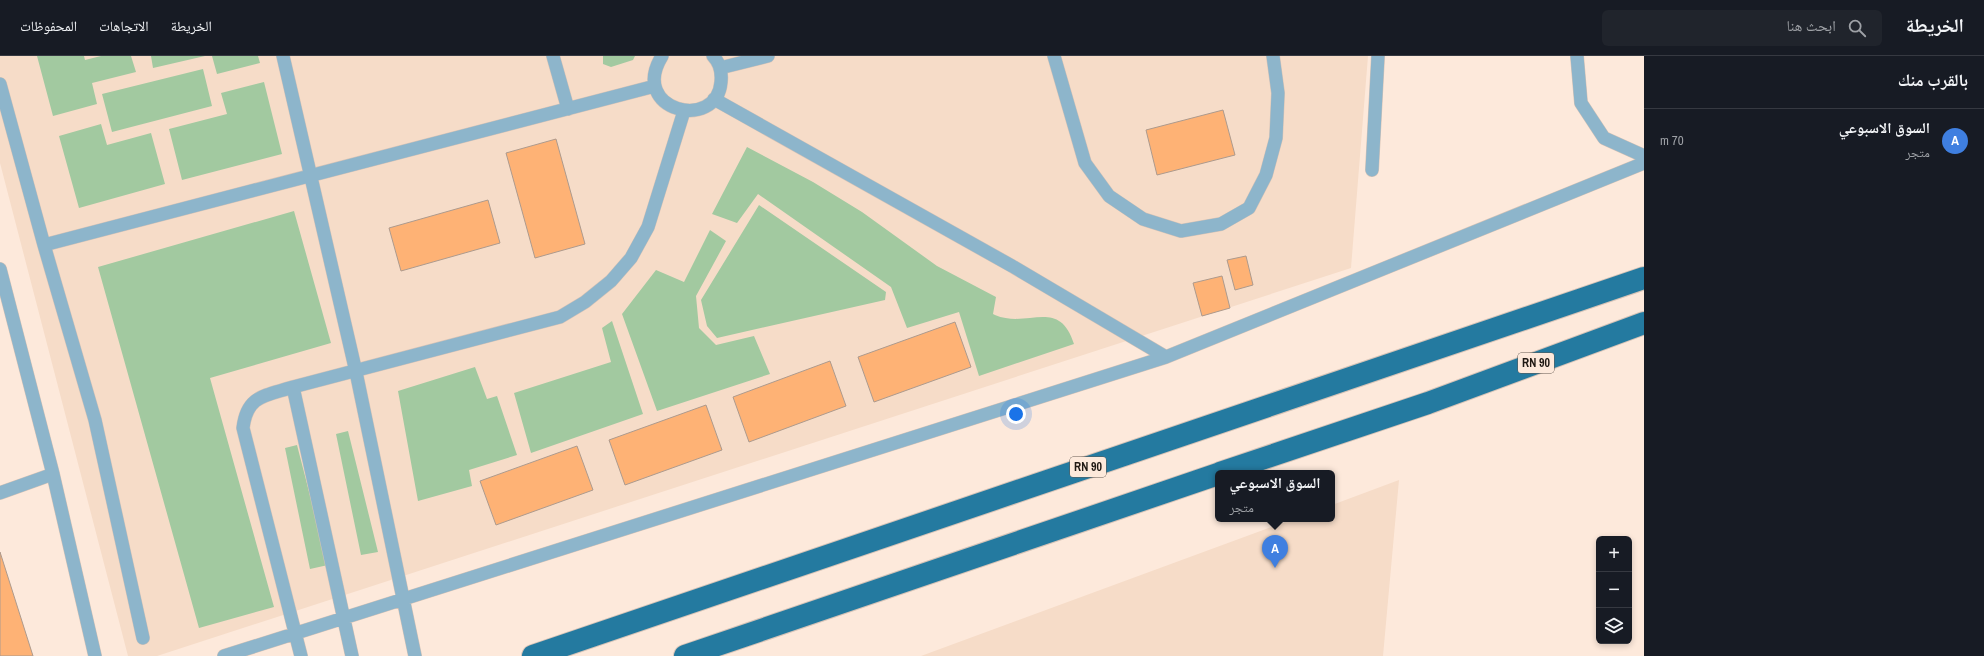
<!DOCTYPE html>
<html lang="ar">
<head>
<meta charset="utf-8">
<style>
  :root { --surface:#171b24; --page:#20242c; --text:#f1f3f6; --muted:#9ea1a6; --line:#363941; --accent:#2563eb }
  body { margin:0; font-family:"Archivo Narrow","Noto Naskh Arabic",sans-serif; background:var(--page); color:var(--text); direction:rtl }
  .controls { position:absolute; right:12px; bottom:12px; display:grid; overflow:hidden; border-radius:6px; box-shadow:0 2px 6px #0003 }
  .controls button { width:36px; height:36px; display:grid; place-items:center; padding:0; border:0; border-bottom:1px solid var(--line); background:var(--surface); color:var(--text); font:20px sans-serif }
  .you { position:absolute; left:1016px; top:358px; width:14px; height:14px; margin:-10px; border:3px solid #fff; border-radius:50%; background:#1a73e8; box-shadow:0 0 0 6px #1a73e833 }
  .badge { display:grid; place-items:center; width:26px; height:26px; border-radius:50%; background:var(--accent); color:#fff; font-size:13px; font-weight:700 }
  .pin { position:absolute; translate:-50% -33px; filter:drop-shadow(0 1px 2px #0008) }
  .pin::after { content:''; position:absolute; top:21px; width:14px; height:12px; background:inherit; clip-path:polygon(0 0,100% 0,50% 100%) }
  .popup { position:absolute; left:1215px; top:414px; width:120px; height:52px; box-sizing:border-box; display:grid; place-content:center; border-radius:6px; background:var(--surface); filter:drop-shadow(0 1px 3px #0005); font-size:13px; white-space:nowrap; color:var(--muted) }
  .popup b { font-size:15px; color:var(--text) }
  .popup::after { content:''; position:absolute; left:50%; top:100%; margin-left:-8px; border:8px solid transparent; border-top-color:var(--surface) }
  .list { margin:0; padding:0; list-style:none }
  h2 { display:flex; justify-content:space-between; align-items:center; height:52px; margin:0; padding:0 16px; font-size:17px }
  h2 small { font-size:13px; font-weight:400; color:var(--muted) }
  .list li { display:grid; grid-template-columns:26px 1fr auto; gap:12px; align-items:center; box-sizing:border-box; height:64px; padding:0 16px; border-top:1px solid var(--line) }
  .list b { display:block; font-size:15px; white-space:nowrap }
  .list p { margin:0; font-size:13px; white-space:nowrap; color:var(--muted) }
  .list em { font-size:13px; font-style:normal; color:var(--muted) }
  .icon { flex:none; width:22px; height:22px; fill:none; stroke:currentColor; stroke-width:2; stroke-linecap:round; stroke-linejoin:round }
  .map { position:relative; flex:none; width:1644px; height:600px; overflow:hidden; direction:ltr }
  header { display:flex; align-items:center; gap:24px; box-sizing:border-box; height:56px; padding:0 20px; background:var(--surface); border-bottom:1px solid var(--line) }
  header strong { font-size:19px }
  nav { display:flex; gap:22px; margin-inline-start:auto; font-size:14px }
  .search { width:280px; height:36px; background:var(--page); display:flex; align-items:center; gap:10px; box-sizing:border-box; padding:0 14px; border-radius:6px; color:var(--muted); font-size:15px }
  main { display:flex }
  aside { flex:1; background:var(--surface) }
  .map>svg:first-child { display:block }
</style>
</head>
<body>
<header>
<strong>الخريطة</strong>
<div class="search"><svg class="icon" aria-label="search" viewBox="0 0 24 24"><circle cx="10" cy="10" r="6"/><path d="M15 15l6 6"/></svg>ابحث هنا</div>
<nav><a>الخريطة</a><a>الاتجاهات</a><a>المحفوظات</a></nav>
</header>
<main>
<aside>
<h2>بالقرب منك<small></small></h2>
<ul class="list">
<li><span class="badge" style="background:#3f7fe0">A</span><div><b>السوق الاسبوعي</b><p>متجر</p></div><em>70 m</em></li>
</ul>
</aside>
<div class="map">
<svg width="1644" height="600" viewBox="0 0 1644 600">
  <rect width="100%" height="100%" fill="#fde9db"/>
  <!-- built -->
  <path fill="#f6dcc8" d="M0,0H1368L1351,212L157,600H128L0,107Z
    M1399,424L1383,600H921L1293,463H1332V449Z"/>
  <!-- green -->
  <path fill="#a2c9a0" d="M37,0H84L85,4L101,0H131L136,16L92,27L97,48L53,60Z
    M151,0H205L153,12Z
    M212,0H258L260,7L217,18Z
    M603,0H635L633,4L611,11L603,8Z
    M203,13L212,50L112,76L102,38Z
    M264,26L282,98L182,124L169,73L227,58L221,37Z
    M101,68L107,89L151,77L165,128L79,152L59,80Z
    M747,91L813,126L862,156L937,210L996,241L993,258L995,259C1028,273 1059,241 1074,288L979,320L959,256L907,272L891,231L758,138L737,167L712,158Z
    M759,149L886,236L885,244L717,282L707,270L701,244Z
    M294,155L331,287L210,322L274,551L199,572L98,211Z
    M710,174L726,185L696,240L699,272L716,289L754,280L770,318L657,355L622,258L656,214L684,226Z
    M612,265L643,358L531,397L514,337L611,306L602,272Z
    M475,311L487,343L497,340L517,399L469,414L472,430L418,445L398,335Z
    M348,375L378,496L361,499L336,378Z
    M297,389L328,509L310,513L285,392Z"/>
  <!-- building -->
  <path fill="#feb275" stroke="#ad9a8d" d="M1223,54L1235,99L1157,119L1146,74Z
    M556,83L585,188L535,202L506,97Z
    M488,144L500,187L401,215L389,172Z
    M1246,200L1253,229L1235,234L1227,204Z
    M1222,220L1230,252L1202,260L1193,227Z
    M955,266L971,311L874,346L858,301Z
    M830,305L846,350L749,386L733,341Z
    M706,349L722,394L625,429L609,384Z
    M577,390L593,434L496,469L480,425Z
    M0,496L33,600H0Z"/>
  <g fill="none" stroke-linecap="round" stroke-linejoin="round">
    <defs>
      <path id="service" d="M283,0L356,316L415,600
        M553,0L568,53
        M662,0C628,55 717,76 721,26C722,16 720,7 713,0
        M1054,0L1085,107L1109,140L1143,163L1181,175L1221,168L1249,152L1266,119L1276,82L1278,37L1273,0
        M1577,0L1581,47L1604,82L1644,100
        M720,12L768,0
        M0,28L44,189L95,364L143,582
        M714,43L1012,210L1166,301
        M1372,114L1378,0
        M44,189L655,30
        M0,213L53,418L95,600
        M293,331L352,600
        M0,437L53,418
        M224,600L1166,301L1644,107
        M301,600L243,372C247,339 265,340 293,331L560,261L585,246L611,225L631,202L648,171L684,55"/>
      <path id="trunk" d="M1220,417L1428,347L1644,267
        M533,600L1644,222
        M685,600L1218,418"/>
    </defs>
    <!-- service casing -->
    <use href="#service" stroke="#d5c3b7" stroke-width="14"/>
    <!-- trunk casing -->
    <use href="#trunk" stroke="#d5c3b7" stroke-width="24"/>
    <!-- service -->
    <use href="#service" stroke="#8db5cb" stroke-width="13"/>
    <!-- trunk -->
    <use href="#trunk" stroke="#247aa0" stroke-width="22"/>
  </g>
  <g text-anchor="middle" dominant-baseline="central" stroke-width="3.5" stroke-linejoin="round" paint-order="stroke">
    <!-- shield labels -->
    <g fill="#fde9db" stroke="#62574f" stroke-width="1">
      <rect x="1518" y="297" width="36" height="20" rx="3"/>
      <rect x="1070" y="401" width="36" height="20" rx="3"/>
    </g>
    <g font-size="12" font-weight="bold" fill="#1f1813">
      <text x="1536" y="307">RN 90</text>
      <text x="1088" y="411">RN 90</text>
    </g>
  </g>
</svg>
<div class="controls">
<button>+</button>
<button>−</button>
<button><svg class="icon" aria-label="layers" viewBox="0 0 24 24"><path d="M12 4l9 5-9 5-9-5zM3 14l9 5 9-5"/></svg></button>
</div>
<div class="you"></div>
<div class="pin badge" style="left:1275px;top:512px;background:#3f7fe0">A</div>
<div class="popup"><b>السوق الاسبوعي</b>متجر</div>
</div>
</main>
</body>
</html>
